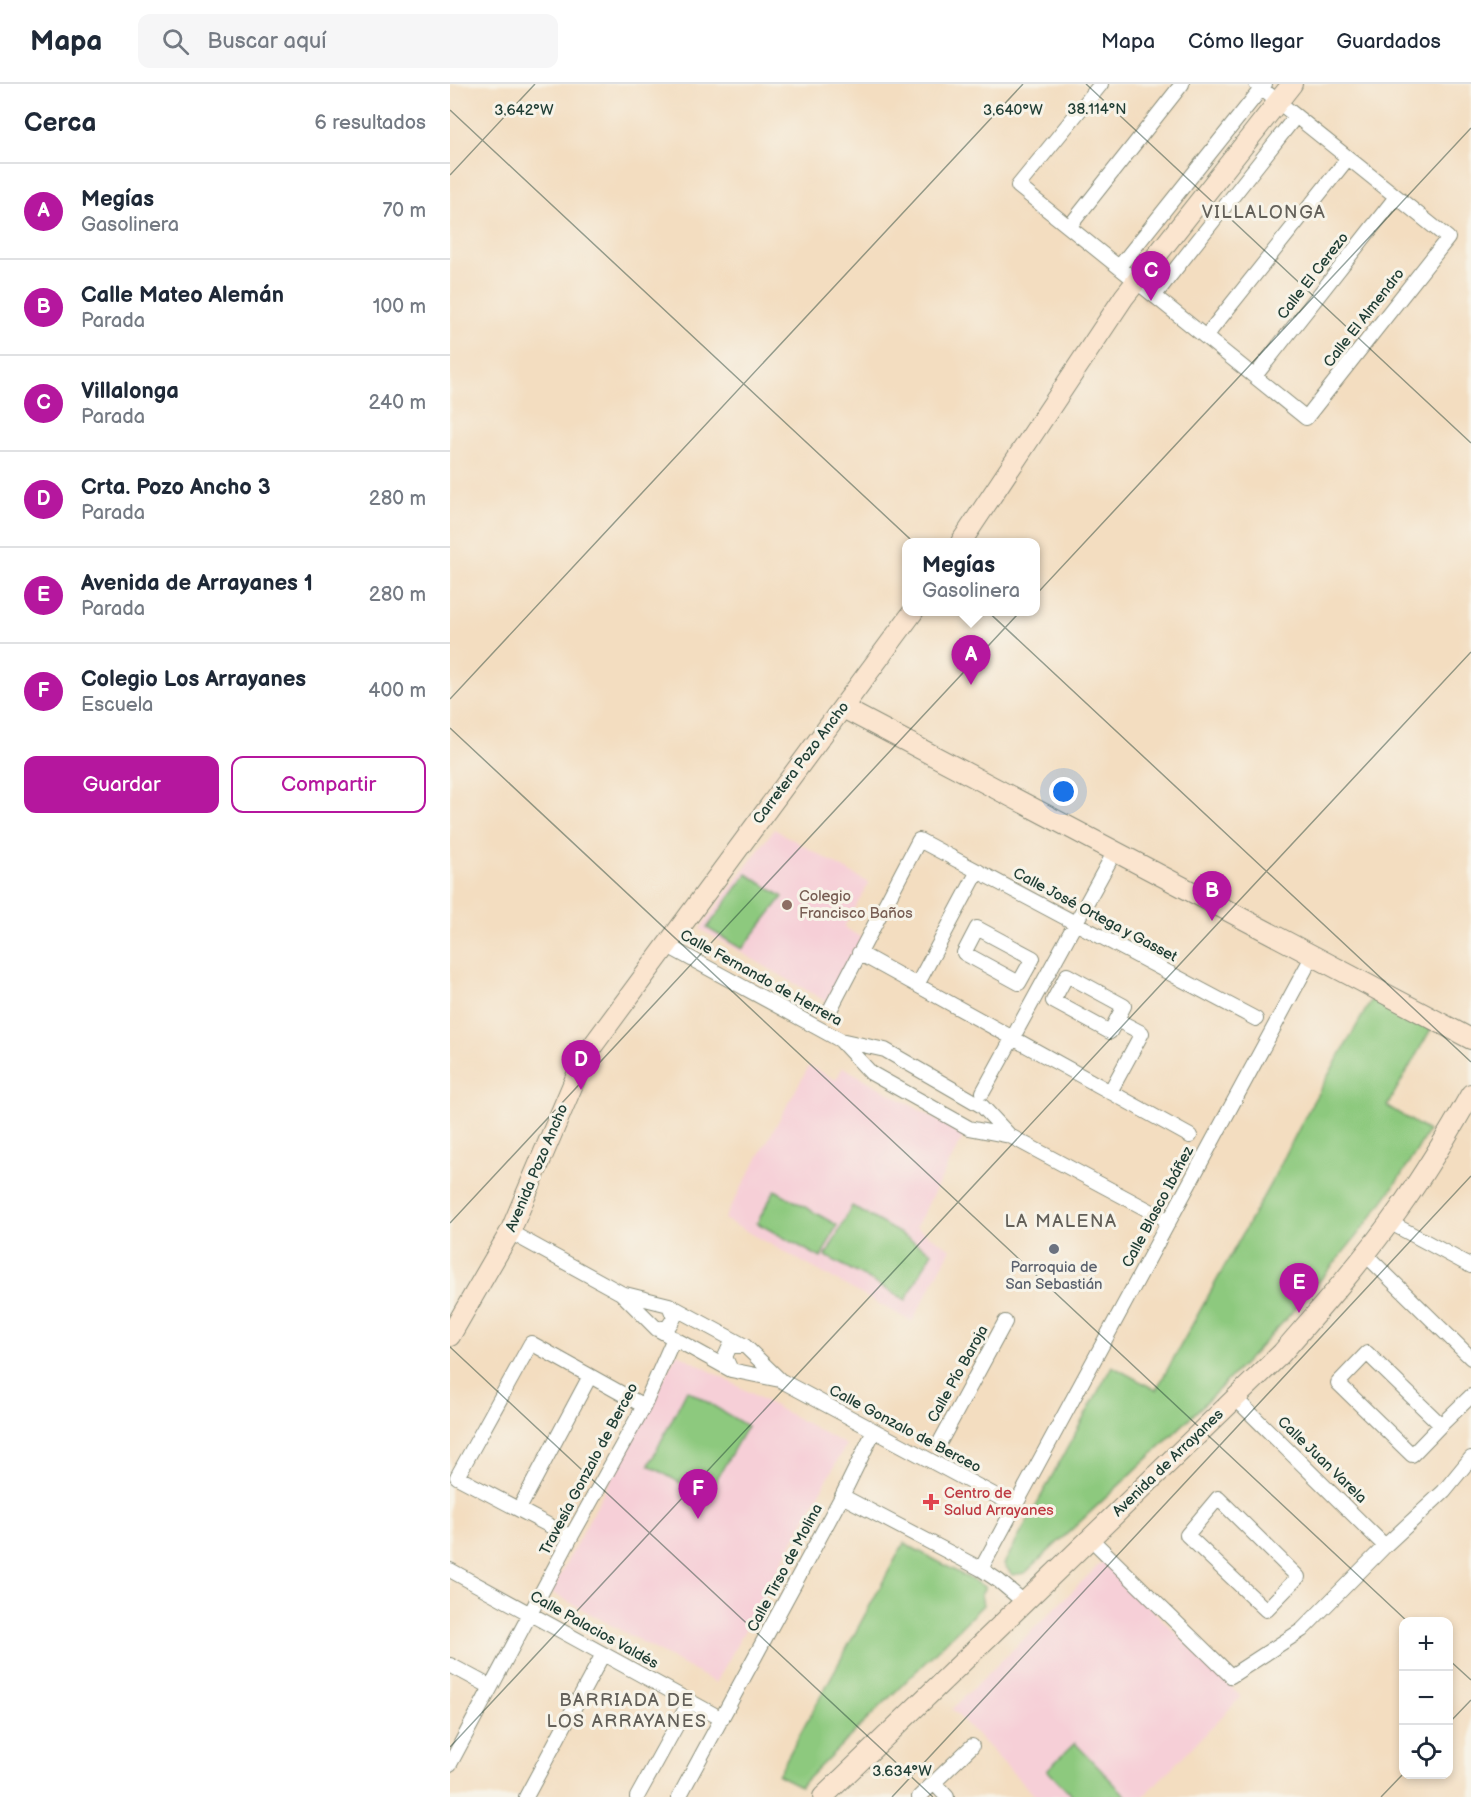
<!DOCTYPE html>
<html lang="es">
<head>
<meta charset="utf-8">
<style>
  :root { --surface:#fff; --page:#f6f6f7; --text:#1f2937; --muted:#747a83; --line:#e0e1e3; --accent:#b5179e }
  body { margin:0; font-family:"Balsamiq Sans",sans-serif; background:var(--page); color:var(--text) }
  .controls { position:absolute; right:18px; bottom:18px; display:grid; overflow:hidden; border-radius:12px; box-shadow:0 3px 9px #0003 }
  .controls button { width:54px; height:54px; display:grid; place-items:center; padding:0; border:0; border-bottom:2px solid var(--line); background:var(--surface); color:var(--text); font:30px sans-serif }
  .you { position:absolute; left:614px; top:708px; width:21px; height:21px; margin:-15px; border:4px solid #fff; border-radius:50%; background:#1a73e8; box-shadow:0 0 0 9px #1a73e833 }
  .badge { display:grid; place-items:center; width:39px; height:39px; border-radius:50%; background:var(--accent); color:#fff; font-size:20px; font-weight:700 }
  .pin { position:absolute; translate:-50% -50px; filter:drop-shadow(0 2px 3px #0008) }
  .pin::after { content:''; position:absolute; top:32px; width:21px; height:18px; background:inherit; clip-path:polygon(0 0,100% 0,50% 100%) }
  .popup { position:absolute; left:452px; top:454px; width:138px; height:78px; box-sizing:border-box; display:grid; place-content:center; border-radius:12px; background:var(--surface); filter:drop-shadow(0 2px 4px #0005); font-size:20px; white-space:nowrap; color:var(--muted) }
  .popup b { font-size:22px; color:var(--text) }
  .popup::after { content:''; position:absolute; left:50%; top:100%; margin-left:-12px; border:12px solid transparent; border-top-color:var(--surface) }
  .list { margin:0; padding:0; list-style:none }
  h2 { display:flex; justify-content:space-between; align-items:center; height:78px; margin:0; padding:0 24px; font-size:26px }
  h2 small { font-size:20px; font-weight:400; color:var(--muted) }
  .list li { display:grid; grid-template-columns:39px 1fr auto; gap:18px; align-items:center; box-sizing:border-box; height:96px; padding:0 24px; border-top:2px solid var(--line) }
  .list b { display:block; font-size:22px; white-space:nowrap }
  .list p { margin:0; font-size:20px; white-space:nowrap; color:var(--muted) }
  .list em { font-size:20px; font-style:normal; color:var(--muted) }
  .actions { display:flex; gap:12px; padding:18px 24px }
  .actions a { flex:1; padding:14px 0; border:2px solid var(--accent); border-radius:12px; text-align:center; font-size:21px; color:var(--accent) }
  .actions .main { background:var(--accent); color:#fff }
  .icon { flex:none; width:33px; height:33px; fill:none; stroke:currentColor; stroke-width:2; stroke-linecap:round; stroke-linejoin:round }
  .map { position:relative; flex:none; width:1021px; height:1713px; overflow:hidden }
  header { display:flex; align-items:center; gap:36px; box-sizing:border-box; height:84px; padding:0 30px; background:var(--surface); border-bottom:2px solid var(--line) }
  header strong { font-size:28px }
  nav { display:flex; gap:33px; margin-inline-start:auto; font-size:21px }
  .search { width:420px; height:54px; background:var(--page); display:flex; align-items:center; gap:15px; box-sizing:border-box; padding:0 21px; border-radius:12px; color:var(--muted); font-size:22px }
  main { display:flex }
  aside { flex:1; background:var(--surface) }
  .map>svg:first-child { display:block }
</style>
</head>
<body>
<header>
<strong>Mapa</strong>
<div class="search"><svg class="icon" aria-label="search" viewBox="0 0 24 24"><circle cx="10" cy="10" r="6"/><path d="M15 15l6 6"/></svg>Buscar aquí</div>
<nav><a>Mapa</a><a>Cómo llegar</a><a>Guardados</a></nav>
</header>
<main>
<aside>
<h2>Cerca<small>6 resultados</small></h2>
<ul class="list">
<li><span class="badge">A</span><div><b>Megías</b><p>Gasolinera</p></div><em>70 m</em></li>
<li><span class="badge">B</span><div><b>Calle Mateo Alemán</b><p>Parada</p></div><em>100 m</em></li>
<li><span class="badge">C</span><div><b>Villalonga</b><p>Parada</p></div><em>240 m</em></li>
<li><span class="badge">D</span><div><b>Crta. Pozo Ancho 3</b><p>Parada</p></div><em>280 m</em></li>
<li><span class="badge">E</span><div><b>Avenida de Arrayanes 1</b><p>Parada</p></div><em>280 m</em></li>
<li><span class="badge">F</span><div><b>Colegio Los Arrayanes</b><p>Escuela</p></div><em>400 m</em></li>
</ul>
<div class="actions"><a class="main">Guardar</a><a>Compartir</a></div>
</aside>
<div class="map">
<svg width="1021" height="1713" viewBox="0 0 1021 1713">
  <rect width="100%" height="100%" fill="#f7f3e8"/>
  <filter id="ink" filterUnits="userSpaceOnUse"><feTurbulence type="fractalNoise" baseFrequency=".0167" numOctaves="2"/><feDisplacementMap in="SourceGraphic" scale="12" xChannelSelector="R" yChannelSelector="G"/><feConvolveMatrix kernelMatrix="1 2 1 2 8 2 1 2 1" color-interpolation-filters="sRGB"/></filter>
  <filter id="wash" filterUnits="userSpaceOnUse"><feTurbulence type="fractalNoise" baseFrequency=".008" numOctaves="4" result="noise"/><feDisplacementMap in="SourceGraphic" scale="24" xChannelSelector="R" yChannelSelector="G"/><feGaussianBlur stdDeviation="1.35" result="paint"/><feColorMatrix in="noise" values="0 0 0 0 0 0 0 0 0 0 0 0 0 0 0 0 0 1.4 0 .05"/><feComposite in="paint" operator="in"/></filter>
  <g filter="url(#wash)">
    <rect width="100%" height="100%" fill="#f3ddc0"/>
    <!-- built -->
    <path fill="#f6cfd7" d="M324,745L419,799L394,843L412,854L377,918L250,845Z
      M359,982L386,996L393,983L514,1051L466,1143L501,1165L462,1238L274,1135Z
      M227,1269L396,1361L266,1599L101,1508Z
      M653,1477L791,1613L693,1713H586L502,1625Z"/>
    <!-- green -->
    <path fill="#8dc97e" stroke="#568359" stroke-width="1.5" d="M297,790L333,813L292,865L257,844Z
      M922,915L981,945L937,1022L978,1047C948,1102 907,1153 866,1201C777,1305 674,1396 575,1489L562,1491L554,1480L662,1282L706,1306L823,1095L860,1023Z
      M325,1106L387,1141L371,1174L307,1139Z
      M402,1122L482,1168L456,1216L376,1172Z
      M237,1306L297,1342L256,1414L199,1381Z
      M454,1459L535,1503L531,1511L533,1521L350,1702L328,1691Z
      M625,1659L677,1713H623L597,1686Z"/>
  </g>
  <g filter="url(#ink)">
    <g fill="none" stroke-linecap="round" stroke-linejoin="round">
      <defs>
        <path id="street" d="M651,0L568,102L856,334L998,154L806,0
          M619,143L732,0
          M669,183L815,0
          M705,211L846,32
          M756,252L898,74
          M805,292L946,113
          M527,844L583,874L569,899L514,869Z
          M216,861L390,956L435,966L532,1022L560,1052
          M409,869L740,1052
          M617,891L674,922L660,948L603,917Z
          M467,901L528,787
          M381,924L469,756L806,935
          M390,956L421,989L519,1044L560,1052L719,1137
          M533,1008L665,767
          M660,1008L692,949L667,936
          M939,1138L1021,1182
          M60,1148L171,1209L219,1221L295,1262L330,1296
          M915,1170L1021,1274
          M171,1209L207,1245L281,1286L330,1296L565,1422
          M207,1245L218,1243L224,1234L219,1221
          M917,1269L991,1341L962,1371L888,1299Z
          M281,1286L275,1273L280,1262H295
          M785,1314L935,1462
          M991,1341L1021,1312
          M490,1358L555,1238
          M392,1412L531,1485L549,1497L574,1518
          M768,1414L848,1493L816,1526L737,1451Z
          M69,1425L140,1292
          M121,1453L7,1393L81,1259L194,1322
          M640,1454L781,1592L852,1546L935,1462L994,1407L1021,1374
          M531,1485L863,871
          M0,1486L272,1635
          M0,1581L41,1603
          M0,1680L121,1453L194,1322L224,1254
          M484,1699L497,1713
          M76,1713L153,1570
          M187,1713L240,1617
          M229,1713L392,1412L424,1347
          M469,1713L522,1662"/>
        <path id="secondary" d="M511,458L674,213L842,0
          M393,624L1021,955
          M0,1252L60,1148L129,986L141,964L463,528
          M373,1713L831,1270C872,1223 914,1175 950,1124C976,1087 999,1049 1021,1010"/>
      </defs>
      <!-- street casing -->
      <use href="#street" stroke="#898d7a" stroke-width="16"/>
      <!-- secondary casing -->
      <use href="#secondary" stroke="#898d7a" stroke-width="22"/>
      <!-- street -->
      <use href="#street" stroke="#fff" stroke-width="14"/>
      <!-- secondary -->
      <use href="#secondary" stroke="#fbe5cf" stroke-width="20"/>
    </g>
  </g>
  <!-- ticks -->
  <path fill="none" stroke="#1f3d34" stroke-width="1.5" stroke-opacity="0.45" d="M636,0L1021,359M0,26L1021,978M0,91L85,0M0,615L573,0M0,644L958,1538M0,1139L1021,44M0,1263L483,1713M998,1575L1021,1596M998,1640L1021,1616M0,1663L1021,568M442,1713L1021,1092M931,1713L954,1689"/>
  <!-- markers -->
  <circle fill="#8d6e63" stroke="#f7f3e8" stroke-width="2" cx="337" cy="821" r="6"/>
  <circle fill="#6b7280" stroke="#f7f3e8" stroke-width="2" cx="604" cy="1165" r="6"/>
  <path fill="#e0444e" stroke="#f7f3e8" stroke-width="2" d="M478 1409h6v6h6v6h-6v6h-6v-6h-6v-6h6z"/>
  <g text-anchor="middle" dominant-baseline="central" stroke-width="6" stroke-linejoin="round" paint-order="stroke">
    <!-- street labels -->
    <g font-size="15" fill="#1f3d34" stroke="#f7f3e8">
      <text transform="translate(863 192) rotate(-52)">Calle El Cerezo</text>
      <text transform="translate(914 234) rotate(-52)">Calle El Almendro</text>
      <text transform="translate(351 679) rotate(-53)">Carretera Pozo Ancho</text>
      <text transform="translate(645 831) rotate(28)">Calle José Ortega y Gasset</text>
      <text transform="translate(311 894) rotate(29)">Calle Fernando de Herrera</text>
      <text transform="translate(87 1084) rotate(-67)">Avenida Pozo Ancho</text>
      <text transform="translate(708 1123) rotate(-62)">Calle Blasco Ibáñez</text>
      <text transform="translate(508 1290) rotate(-61)">Calle Pío Baroja</text>
      <text transform="translate(455 1345) rotate(28)">Calle Gonzalo de Berceo</text>
      <text transform="translate(872 1376) rotate(44)">Calle Juan Varela</text>
      <text transform="translate(718 1379) rotate(-44)">Avenida de Arrayanes</text>
      <text transform="translate(139 1385) rotate(-62)">Travesía Gonzalo de Berceo</text>
      <text transform="translate(335 1484) rotate(-62)">Calle Tirso de Molina</text>
      <text transform="translate(144 1546) rotate(29)">Calle Palacios Valdés</text>
    </g>
    <!-- education labels -->
    <g font-size="15" fill="#785e54" stroke="#f7f3e8" text-anchor="start">
      <text x="349" y="812">Colegio<tspan x="349" dy="17">Francisco Baños</tspan></text>
    </g>
    <!-- worship labels -->
    <g font-size="15" fill="#5b616d" stroke="#f7f3e8">
      <text x="604" y="1183">Parroquia de<tspan x="604" dy="17">San Sebastián</tspan></text>
    </g>
    <!-- health labels -->
    <g font-size="15" fill="#be3a42" stroke="#f7f3e8" text-anchor="start">
      <text x="494" y="1409">Centro de<tspan x="494" dy="17">Salud Arrayanes</tspan></text>
    </g>
    <!-- quarter labels -->
    <g font-size="18" letter-spacing="1.5" fill="#64615a" stroke="#f7f3e8">
      <text x="814" y="128">VILLALONGA</text>
      <text x="611" y="1137">LA MALENA</text>
      <text x="177" y="1616">BARRIADA DE<tspan x="177" dy="21">LOS ARRAYANES</tspan></text>
    </g>
  </g>
  <g font-size="15" text-anchor="middle" fill="#1f3d34" stroke="#f7f3e8" stroke-width="6" stroke-linejoin="round" paint-order="stroke">
    <text x="647" y="30">38.114°N</text>
    <text x="74" y="31">3.642°W</text>
    <text x="563" y="31">3.640°W</text>
    <text x="452" y="1692">3.634°W</text>
  </g>
</svg>
<div class="controls">
<button>+</button>
<button>−</button>
<button><svg class="icon" aria-label="locate" viewBox="0 0 24 24"><circle cx="12" cy="12" r="6"/><path d="M12 2v4M12 18v4M2 12h4M18 12h4"/></svg></button>
</div>
<div class="you"></div>
<div class="pin badge" style="left:521px;top:601px">A</div>
<div class="popup"><b>Megías</b>Gasolinera</div>
<div class="pin badge" style="left:762px;top:837px">B</div>
<div class="pin badge" style="left:701px;top:217px">C</div>
<div class="pin badge" style="left:131px;top:1006px">D</div>
<div class="pin badge" style="left:849px;top:1229px">E</div>
<div class="pin badge" style="left:248px;top:1435px">F</div>
</div>
</main>
</body>
</html>
